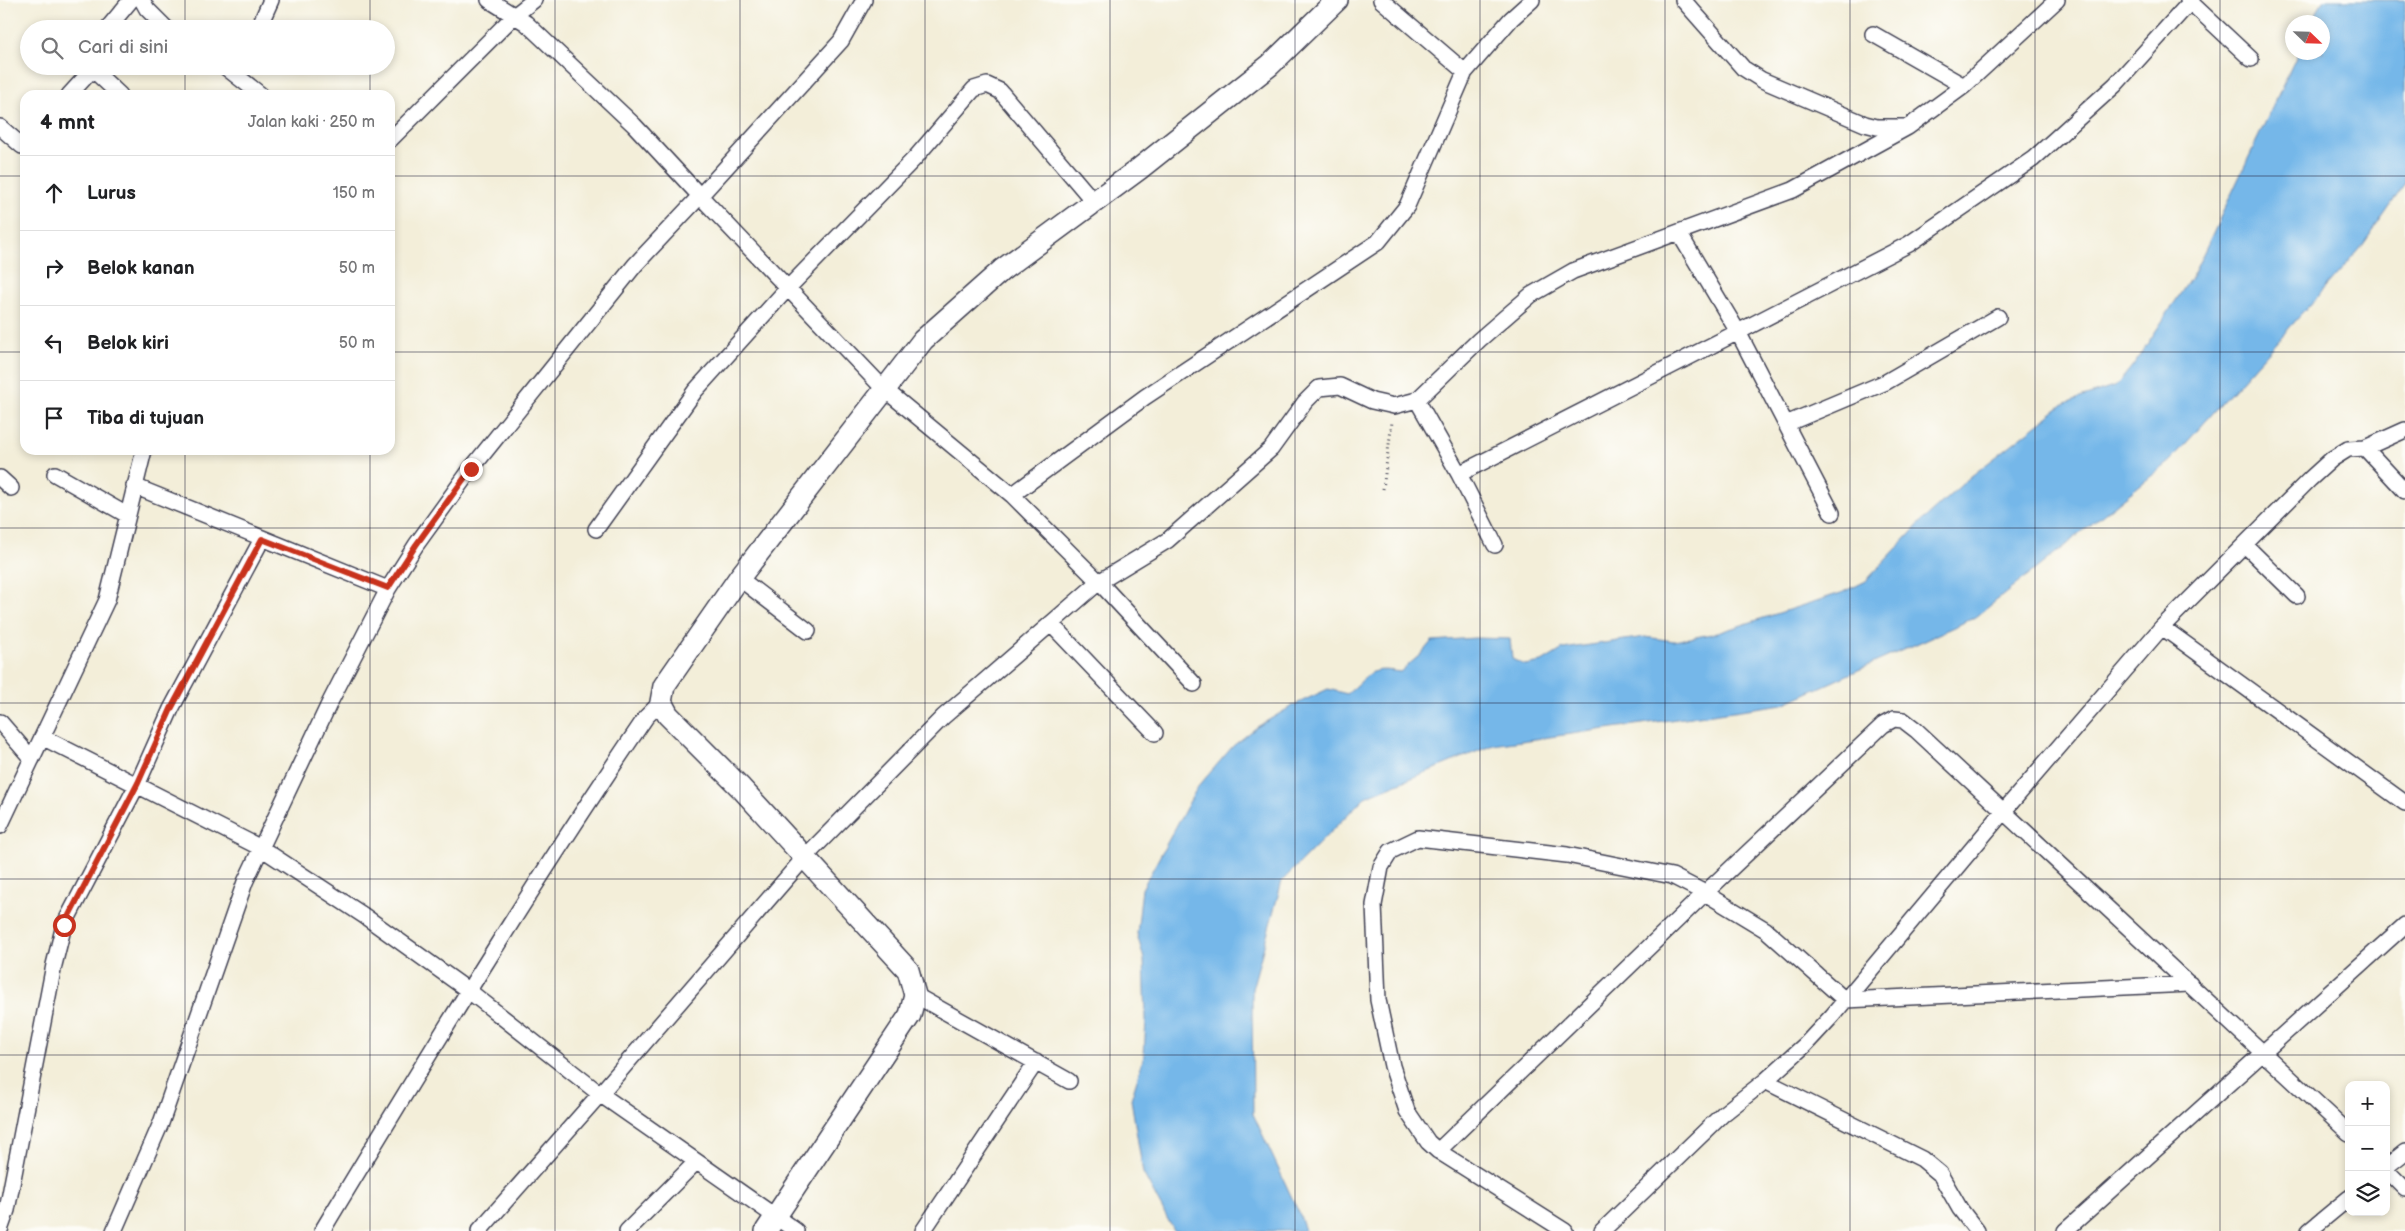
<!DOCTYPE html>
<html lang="id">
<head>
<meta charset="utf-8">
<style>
  :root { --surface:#fff; --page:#f2f2f2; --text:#202124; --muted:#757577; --line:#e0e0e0 }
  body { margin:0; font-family:"Balsamiq Sans",sans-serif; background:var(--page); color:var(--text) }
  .controls { position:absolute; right:15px; bottom:15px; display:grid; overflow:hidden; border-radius:10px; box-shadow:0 2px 8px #0003 }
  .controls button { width:45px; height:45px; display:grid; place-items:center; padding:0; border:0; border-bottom:1px solid var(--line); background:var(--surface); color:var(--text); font:25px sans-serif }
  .compass { position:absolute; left:2285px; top:15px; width:45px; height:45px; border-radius:50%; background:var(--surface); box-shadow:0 2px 8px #0003; rotate:113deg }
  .stop { position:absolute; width:15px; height:15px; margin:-11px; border:4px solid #c8321e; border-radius:50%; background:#fff }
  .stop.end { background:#c8321e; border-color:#fff; box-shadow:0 1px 5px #0008 }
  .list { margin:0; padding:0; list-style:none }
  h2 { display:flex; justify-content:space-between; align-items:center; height:65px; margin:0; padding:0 20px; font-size:21px }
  h2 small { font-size:16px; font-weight:400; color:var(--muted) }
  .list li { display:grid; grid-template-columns:32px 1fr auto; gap:15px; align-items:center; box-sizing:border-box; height:75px; padding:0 20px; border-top:1px solid var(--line) }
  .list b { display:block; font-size:19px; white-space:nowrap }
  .list em { font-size:16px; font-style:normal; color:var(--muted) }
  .icon { flex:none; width:28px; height:28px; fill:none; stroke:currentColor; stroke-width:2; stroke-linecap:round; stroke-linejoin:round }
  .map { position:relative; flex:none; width:2405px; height:1231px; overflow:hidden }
  .search { position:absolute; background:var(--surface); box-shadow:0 2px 8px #0003; left:20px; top:20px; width:375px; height:55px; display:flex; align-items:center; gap:12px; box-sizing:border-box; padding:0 18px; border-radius:28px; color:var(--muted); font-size:19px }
  .panel { position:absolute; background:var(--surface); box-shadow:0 2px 8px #0003; left:20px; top:90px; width:375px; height:365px; border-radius:15px }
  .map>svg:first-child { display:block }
</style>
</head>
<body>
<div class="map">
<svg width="2405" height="1231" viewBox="0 0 2405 1231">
  <rect width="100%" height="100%" fill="#fdfcf7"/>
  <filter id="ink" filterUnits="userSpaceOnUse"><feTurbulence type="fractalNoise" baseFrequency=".02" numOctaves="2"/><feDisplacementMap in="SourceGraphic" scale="10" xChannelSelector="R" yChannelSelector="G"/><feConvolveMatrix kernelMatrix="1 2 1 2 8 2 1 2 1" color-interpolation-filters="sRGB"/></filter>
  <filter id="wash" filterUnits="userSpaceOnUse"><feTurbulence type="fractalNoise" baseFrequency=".0096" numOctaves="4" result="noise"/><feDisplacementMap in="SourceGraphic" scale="20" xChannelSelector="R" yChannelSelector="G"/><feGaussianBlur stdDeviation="1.12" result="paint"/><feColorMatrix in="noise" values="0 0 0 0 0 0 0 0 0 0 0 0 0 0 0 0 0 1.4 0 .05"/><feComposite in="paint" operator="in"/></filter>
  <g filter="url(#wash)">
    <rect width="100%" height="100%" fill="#f3eed9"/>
    <!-- water -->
    <path fill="#74b7e9" stroke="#4b6c92" d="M2323,0H2405V184L2360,249L2170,461L1976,617L1783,704L1493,745L1365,797L1282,881L1252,989L1253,1114L1299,1213L1305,1231H1174L1143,1173L1131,1099L1144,1056L1146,1019L1144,959L1137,934L1142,889L1197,788L1233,746L1257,727L1294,705L1328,689L1347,694C1371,675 1367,666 1400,672L1420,655L1432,641L1475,638L1510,639L1512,659L1525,665L1542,662L1563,649L1645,637L1674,641L1717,633L1844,592L1866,581L1925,518L1970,477L2065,403L2116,386L2134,364L2194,273L2298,53L2322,52V22H2312Z"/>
  </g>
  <g filter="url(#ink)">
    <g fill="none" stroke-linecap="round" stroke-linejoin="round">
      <defs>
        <path id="street" d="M142,0L147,9L167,29
          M489,0L526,23L634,125L700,196L841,41L864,0
          M1381,0L1465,72
          M1683,0L1743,68L1762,80L1865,124L1877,127H1905
          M2188,0L2251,59
          M107,29L131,0
          M258,29L271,0
          M1873,34L1964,86
          M89,66L120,95
          M224,66L261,95
          M69,95L91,71
          M0,127L22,146
          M390,140L514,16L534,0
          M1417,400L1459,474L1495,545
          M1786,424L1886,382L1998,317
          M2365,448L2405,491
          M55,474L127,515
          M1459,474L1738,332L1679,233
          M0,478L11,488
          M134,486L388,589
          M1012,495L1145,397L1378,242L1407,206L1465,72L1511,19L1532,0
          M1832,513L1738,332L1909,244L2033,159L2115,85L2192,0
          M596,529L695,391L787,289L915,158L974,89L987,85L1000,91L1094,202
          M2245,545L2297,596
          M739,578L808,631
          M1051,624L1155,733
          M2162,627L2405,803
          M0,722L32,759
          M42,737L261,848L363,915L469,991L600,1094L796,1231
          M0,826L107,600L144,450
          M915,995L1069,1081
          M1765,1081L1922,1159L1940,1174L1960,1209L1977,1231
          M1438,1151L1705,893L1766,930L1845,1000L2190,984
          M2386,1167L2405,1152
          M2386,1170L2405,1189
          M0,1230L7,1210L54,965L64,925L138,783L171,709L262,539
          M114,1231L161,1123L245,882L329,704L388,589L416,545L471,469L635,265L700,196L883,388L1012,495L1099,582L1194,684
          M322,1231C427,1057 532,884 646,717L661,702
          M479,1231L600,1094L805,857L943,717L1099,582L1168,540L1271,449L1305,402L1319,388L1340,386L1372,401L1394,406L1417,400L1479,340L1531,295L1573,271L1793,190L1908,127L1964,86L2057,0
          M627,1231L696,1162
          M923,1231L1036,1062
          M1565,1231L1438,1151L1428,1142L1407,1111L1392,1066L1378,1000L1374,905L1381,867L1391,851L1418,838L1567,855L1672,876L1705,893L1883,725L1894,719L1903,720L1916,730L2349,1133
          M1602,1231L1723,1114L1765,1081L1805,1045L1832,1016L2003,812L2162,627L2310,479L2332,459L2348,449L2365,448L2405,430
          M2065,1231L2405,925
          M2309,1231L2349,1198"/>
        <path id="secondary" d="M766,1231L910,1015L915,995L908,970L741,788L668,715L661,702L664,686L739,578L923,340L1002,270L1139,169L1270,65L1337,0"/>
      </defs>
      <!-- street casing -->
      <use href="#street" stroke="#414153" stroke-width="18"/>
      <!-- secondary casing -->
      <use href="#secondary" stroke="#414153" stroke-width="24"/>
      <!-- path -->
      <path stroke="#414153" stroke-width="3" stroke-dasharray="1 4" stroke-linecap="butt" d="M1383,489L1392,422"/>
      <!-- street -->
      <use href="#street" stroke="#fff" stroke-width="15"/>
      <!-- secondary -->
      <use href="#secondary" stroke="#fff" stroke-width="21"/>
    </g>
  </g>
  <g fill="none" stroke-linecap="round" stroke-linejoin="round" filter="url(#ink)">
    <!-- route -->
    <path stroke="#c8321e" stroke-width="6" d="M64,925L138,783L171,709L262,539L388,588L416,545L471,469"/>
  </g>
  <!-- grid -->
  <path fill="none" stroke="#22223b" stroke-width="1" stroke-opacity="0.55" d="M185,0V29M370,0V29M555,0V1231M740,0V1231M925,0V1231M1110,0V1231M1295,0V1231M1480,0V1231M1665,0V1231M1850,0V1231M2035,0V1231M2220,0V1231M185,66V95M370,66V95M0,176H25M390,176H2405M0,352H25M390,352H2405M185,450V1231M370,450V1231M0,528H2405M0,703H2405M0,879H2405M0,1055H2405"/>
</svg>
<div class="controls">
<button>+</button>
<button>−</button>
<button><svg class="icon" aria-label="layers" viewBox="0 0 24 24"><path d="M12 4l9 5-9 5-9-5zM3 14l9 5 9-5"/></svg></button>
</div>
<svg class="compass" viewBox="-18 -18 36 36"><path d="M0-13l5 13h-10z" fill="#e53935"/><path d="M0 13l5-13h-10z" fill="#757577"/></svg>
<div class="stop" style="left:64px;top:925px"></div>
<div class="stop end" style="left:471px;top:469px"></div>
<div class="search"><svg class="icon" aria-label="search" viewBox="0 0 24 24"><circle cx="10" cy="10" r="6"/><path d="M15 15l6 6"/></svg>Cari di sini</div>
<section class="panel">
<h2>4 mnt<small>Jalan kaki · 250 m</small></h2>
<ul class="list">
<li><svg class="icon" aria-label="ahead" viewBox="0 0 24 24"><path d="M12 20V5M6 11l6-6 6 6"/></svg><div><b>Lurus</b></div><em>150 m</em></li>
<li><svg class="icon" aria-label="right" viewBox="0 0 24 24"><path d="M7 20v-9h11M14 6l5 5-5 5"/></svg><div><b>Belok kanan</b></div><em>50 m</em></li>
<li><svg class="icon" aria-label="left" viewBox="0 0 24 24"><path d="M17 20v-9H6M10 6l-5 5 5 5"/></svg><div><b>Belok kiri</b></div><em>50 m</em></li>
<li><svg class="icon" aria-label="arrive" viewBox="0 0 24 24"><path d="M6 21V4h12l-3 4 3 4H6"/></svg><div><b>Tiba di tujuan</b></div></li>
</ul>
</section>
</div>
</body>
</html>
